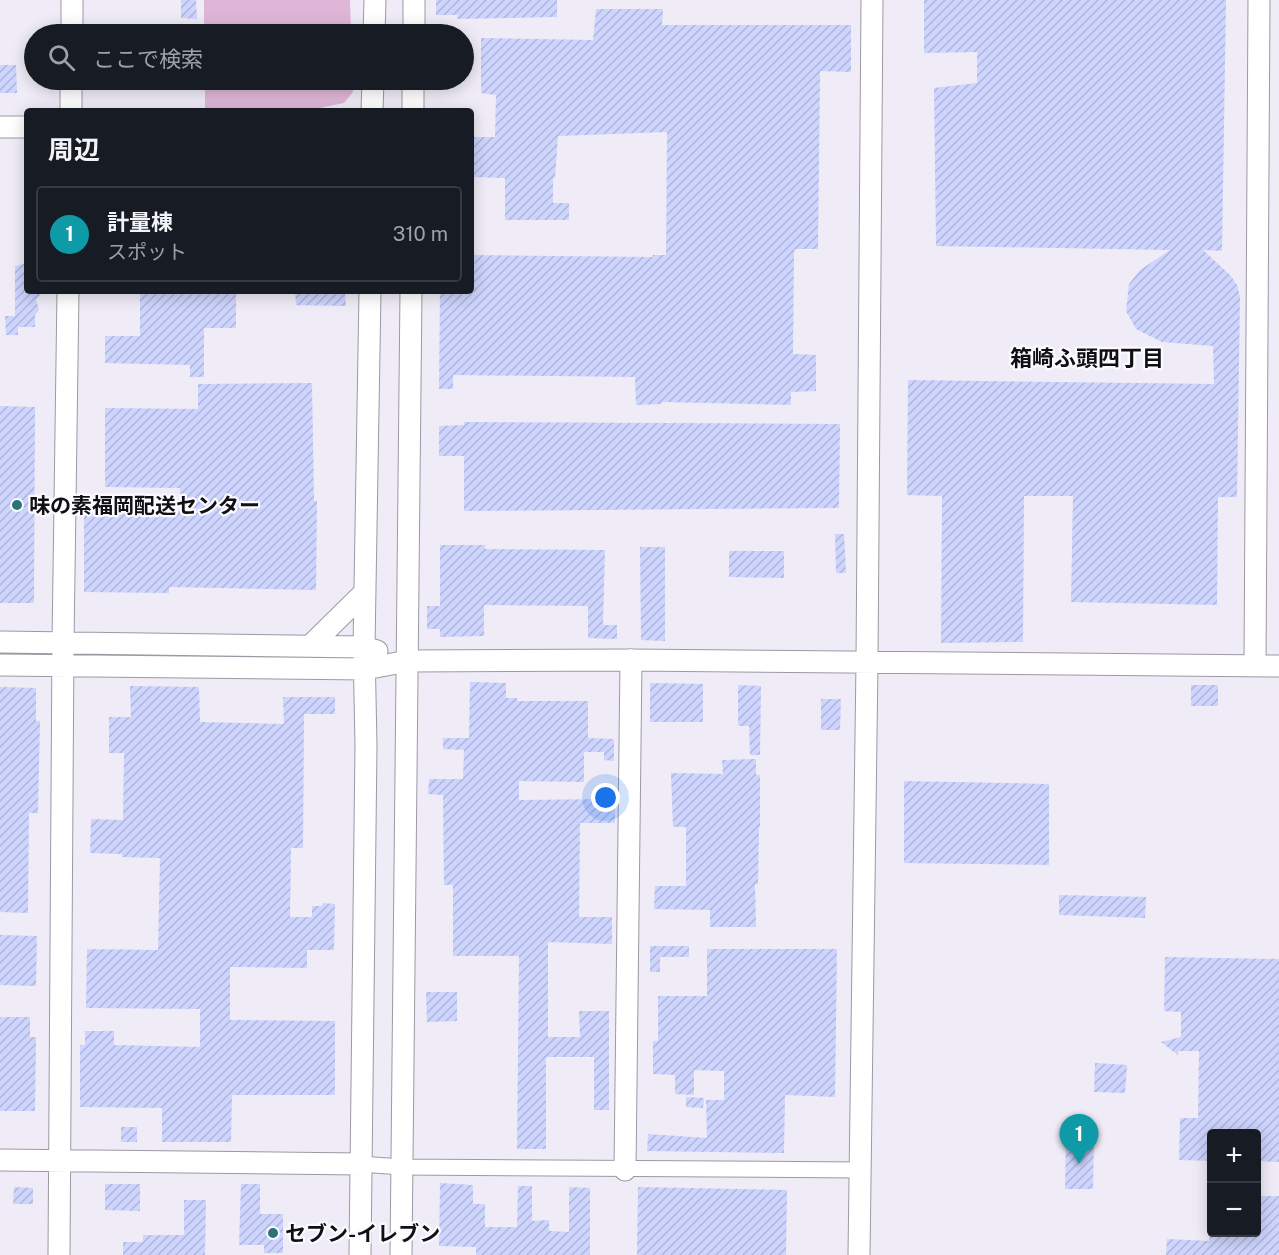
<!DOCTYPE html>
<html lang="ja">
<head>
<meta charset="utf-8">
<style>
  :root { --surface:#171b24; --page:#20242c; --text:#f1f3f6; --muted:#9ea1a6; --line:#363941; --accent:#297379 }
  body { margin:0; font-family:"Public Sans","Noto Sans JP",sans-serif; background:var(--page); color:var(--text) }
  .controls { position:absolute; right:18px; bottom:18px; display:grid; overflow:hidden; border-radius:6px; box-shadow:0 3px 15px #0003 }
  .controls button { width:54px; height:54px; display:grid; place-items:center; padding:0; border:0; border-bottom:2px solid var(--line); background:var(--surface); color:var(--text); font:30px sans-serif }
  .you { position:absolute; left:606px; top:798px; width:21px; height:21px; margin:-15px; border:4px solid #fff; border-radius:50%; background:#1a73e8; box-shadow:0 0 0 9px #1a73e833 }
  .badge { display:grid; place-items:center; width:39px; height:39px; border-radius:50%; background:var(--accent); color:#fff; font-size:20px; font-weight:700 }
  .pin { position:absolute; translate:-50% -50px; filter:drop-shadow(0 2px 3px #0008) }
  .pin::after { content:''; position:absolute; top:32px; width:21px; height:18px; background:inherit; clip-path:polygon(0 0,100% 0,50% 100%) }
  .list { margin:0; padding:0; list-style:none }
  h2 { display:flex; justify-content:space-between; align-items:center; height:78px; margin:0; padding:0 24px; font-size:26px }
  h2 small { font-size:20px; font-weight:400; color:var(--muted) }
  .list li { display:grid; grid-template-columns:39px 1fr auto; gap:18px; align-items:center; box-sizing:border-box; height:96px; margin:0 12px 12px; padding:0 12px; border:2px solid var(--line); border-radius:6px }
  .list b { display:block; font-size:22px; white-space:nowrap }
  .list p { margin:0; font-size:20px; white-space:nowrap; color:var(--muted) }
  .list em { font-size:20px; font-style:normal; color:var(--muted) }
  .icon { flex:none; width:33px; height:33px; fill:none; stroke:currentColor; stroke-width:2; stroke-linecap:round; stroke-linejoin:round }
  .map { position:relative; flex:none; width:1279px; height:1255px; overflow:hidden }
  .search { position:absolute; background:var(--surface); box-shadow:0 3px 15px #0003; left:24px; top:24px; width:450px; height:66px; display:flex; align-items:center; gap:15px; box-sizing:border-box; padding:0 21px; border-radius:33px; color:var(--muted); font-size:22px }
  .panel { position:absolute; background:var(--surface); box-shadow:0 3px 15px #0003; left:24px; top:108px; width:450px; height:186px; border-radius:6px }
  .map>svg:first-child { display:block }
</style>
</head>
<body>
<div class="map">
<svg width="1279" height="1255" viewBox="0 0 1279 1255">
  <defs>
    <pattern id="building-hatch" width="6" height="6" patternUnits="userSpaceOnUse" patternTransform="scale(1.5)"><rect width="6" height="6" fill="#cdd4fd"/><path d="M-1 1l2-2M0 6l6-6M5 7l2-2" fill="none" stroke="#afb5d8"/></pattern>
  </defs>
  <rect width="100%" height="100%" fill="#efecf7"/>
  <!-- green -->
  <path fill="#e0b6d8" d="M204,0H350L351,34H204Z
    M205,80H353V92L344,103L305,111H205Z"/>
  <!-- building -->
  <path fill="url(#building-hatch)" d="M181,0H196L197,19L181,18Z
    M436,0H557V17L457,19L458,15H436Z
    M924,0H1226L1222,251L1203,250L1230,275L1237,285L1240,297L1237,497H1218L1217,605L1071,602L1073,496H1024L1023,642L941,643L942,496L907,495L908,380L1214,384L1213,346L1162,342L1136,329L1126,311L1129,284L1140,270L1170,250L936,246L934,88L977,83V52L924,53Z
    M596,9H663L662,25H851V72L820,71L818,249H795L794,253L793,354L816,355V391L791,392V405L662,402V404L636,405L635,377L453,375V389H439L440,291H471V255L653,257V255H666L667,132L558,136L555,178H553V203H569V220H505V178L471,177V137H495L496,95L481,93V38L593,40Z
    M0,65H16L17,93H0Z
    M27,263V291H43L36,300L39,310L35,315V327H18V335H6L5,316H15V266Z
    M140,291H236V328H204V377H190V365L105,363V336H140Z
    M295,291L345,292L346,306L296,305Z
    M312,383L314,501H317L316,590L169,587V593L84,592V510L180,511V488L105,487V408L198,409V384Z
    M0,406L35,407L34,603H0Z
    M464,422L840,424L839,508L464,511V456H439V426L464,425Z
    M835,534H844L846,573H836Z
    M440,545H485V549L605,550L603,623L604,625H617V639L588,638V606L484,605V636L440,637V629H427V606H440Z
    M640,547H665V641L641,640Z
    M729,551H784V578L729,577Z
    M470,682L506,683V698H517V701H588V738L614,739V761L604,760V752H584V782L519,781V800L615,799V823H580L579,917H612V944L548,942V1037H580L579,1011H609V1110H594V1057H546V1149H517L519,956H453V885H444L443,795L428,794L429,779H463L464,750L443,749V738H469Z
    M650,683L703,684V722H650Z
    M738,685L761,686L760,755H750L749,726H738Z
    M1191,685H1218V706H1191Z
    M130,686L199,687L200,722L284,724L283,697H335V714H304L303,848H291L290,917H312V906H322L323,903L335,904L334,950H307V968L230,967V1020L335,1021V1095H232L231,1142H162V1108L80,1107V1045H85V1031H114V1045L200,1047V1009L86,1008L87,949L158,950L160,858L122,857V854L90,853L91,819L123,820L124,753H109V717H131Z
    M0,687L36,688V721H40L38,813H29L28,913L0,912Z
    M821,699H841L840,730H821Z
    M756,759V775H760V827H759L758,884H755L756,927H710V910L654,909L655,886H686V827H673L671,773L723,774L722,760Z
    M904,781L1049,784V865L904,863Z
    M1059,895L1146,897L1145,918L1059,915Z
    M0,935L37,936L36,986L0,985Z
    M650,946H689V957H660V972H650Z
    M707,949H837L835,1097L785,1095L784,1153L647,1151L648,1134L707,1138L706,1100H724V1071L694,1070V1095L675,1094V1075L653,1074V1041H658V996H707Z
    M1165,957L1279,959V1162L1257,1161V1134H1212V1161L1179,1160L1180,1118H1198L1199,1051H1178V1055L1161,1042L1181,1037V1012L1164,1011Z
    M426,992H457V1021L427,1022Z
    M0,1017H30V1037H36L35,1111H0Z
    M1095,1063L1127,1065L1125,1093L1094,1092Z
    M686,1097L704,1098L703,1108L686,1107Z
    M121,1127H137V1142H121Z
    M1066,1138L1094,1139L1093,1189H1065Z
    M440,1183L473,1185V1204H485V1227H517L518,1186H532V1221L549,1220V1231L569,1232V1187L590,1188V1255H476V1247L439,1246Z
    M105,1184H140V1211L105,1210Z
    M241,1184H260V1214H283V1253H264V1245H239Z
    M14,1187L33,1188V1204H13Z
    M638,1187L787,1190L786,1255H637Z
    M1257,1196H1279V1255H1166L1167,1239L1209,1241L1210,1233H1257Z
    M184,1200H206L205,1255H123V1242H143V1235H184Z"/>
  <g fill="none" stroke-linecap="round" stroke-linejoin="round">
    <defs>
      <path id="street" d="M360,1164L402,1167L860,1170"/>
      <path id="secondary" d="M414,0V34
        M72,34V0
        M374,34L375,0
        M71,111V80
        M372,111L373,80
        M413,111V80
        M0,127H27
        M0,642L364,647L377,651
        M310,646L365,592
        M0,665L365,669L408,661L631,660L1279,666
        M1255,665L1259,0
        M0,1160L360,1164
        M625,1170L631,660
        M59,1255L63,643L68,291
        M360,1255L366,745L364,647L370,291
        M401,1255L411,291
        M859,1255L867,662L872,0"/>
    </defs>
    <!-- street casing -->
    <use href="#street" stroke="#9b99a3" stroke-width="17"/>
    <!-- secondary casing -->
    <use href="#secondary" stroke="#9b99a3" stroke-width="23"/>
    <!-- street -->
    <use href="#street" stroke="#fff" stroke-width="15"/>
    <!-- secondary -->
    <use href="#secondary" stroke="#fff" stroke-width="21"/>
  </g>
  <!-- markers -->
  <g fill="#297379" stroke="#fbfaff" stroke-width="2">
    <circle cx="17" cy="505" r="6"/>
    <circle cx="273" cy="1233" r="6"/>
  </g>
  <g text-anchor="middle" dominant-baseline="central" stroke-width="4.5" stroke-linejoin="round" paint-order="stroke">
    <!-- poi labels -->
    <g font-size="21" font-weight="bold" fill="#100f13" stroke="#fbfaff" text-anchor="start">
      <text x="29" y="505">味の素福岡配送センター</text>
      <text x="285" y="1233">セブン-イレブン</text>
    </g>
    <!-- neighbourhood labels -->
    <g font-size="22" font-weight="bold" fill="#100f13" stroke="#fbfaff">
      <text x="1087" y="358">箱崎ふ頭四丁目</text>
    </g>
  </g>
</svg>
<div class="controls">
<button>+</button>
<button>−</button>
</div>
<div class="you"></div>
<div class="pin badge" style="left:1079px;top:1164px;background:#0f9aa8">1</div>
<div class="search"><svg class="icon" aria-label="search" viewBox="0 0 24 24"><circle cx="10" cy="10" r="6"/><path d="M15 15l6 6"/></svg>ここで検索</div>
<section class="panel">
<h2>周辺<small></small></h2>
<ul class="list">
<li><span class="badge" style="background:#0f9aa8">1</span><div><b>計量棟</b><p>スポット</p></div><em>310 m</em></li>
</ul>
</section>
</div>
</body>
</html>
